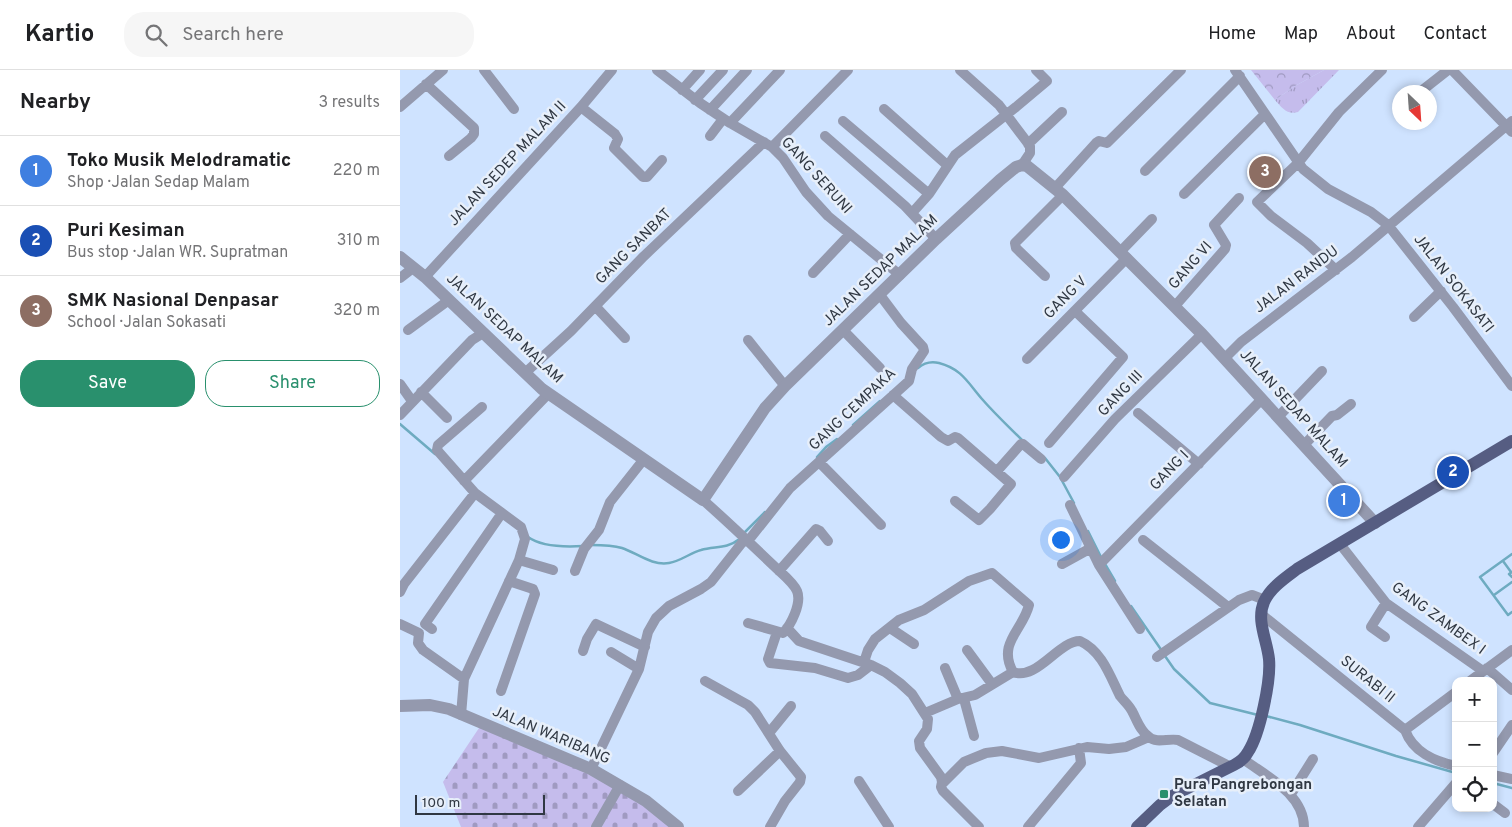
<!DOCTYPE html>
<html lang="en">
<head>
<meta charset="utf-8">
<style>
  :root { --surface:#fff; --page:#f6f6f6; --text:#202124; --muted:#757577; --line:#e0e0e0; --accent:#29906d }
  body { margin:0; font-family:Overpass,sans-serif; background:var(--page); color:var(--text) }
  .controls { position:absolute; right:15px; bottom:15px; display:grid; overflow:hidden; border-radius:10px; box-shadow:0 2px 8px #0003 }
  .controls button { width:45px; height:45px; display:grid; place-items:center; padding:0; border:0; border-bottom:1px solid var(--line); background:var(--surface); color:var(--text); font:25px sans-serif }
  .compass { position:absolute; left:992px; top:15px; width:45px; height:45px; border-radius:50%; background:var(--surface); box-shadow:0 2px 8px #0003; rotate:155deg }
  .scale { position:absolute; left:15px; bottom:12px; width:130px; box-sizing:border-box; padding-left:5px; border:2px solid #303843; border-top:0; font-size:14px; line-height:18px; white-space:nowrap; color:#303843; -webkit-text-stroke:4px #e7effa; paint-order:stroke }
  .you { position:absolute; left:660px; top:469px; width:18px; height:18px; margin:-12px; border:4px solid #fff; border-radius:50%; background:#1a73e8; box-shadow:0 0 0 8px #1a73e833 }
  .badge { display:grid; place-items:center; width:32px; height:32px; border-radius:50%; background:var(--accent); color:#fff; font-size:16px; font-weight:700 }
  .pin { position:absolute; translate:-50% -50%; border:2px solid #fff; box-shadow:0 1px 5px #0006 }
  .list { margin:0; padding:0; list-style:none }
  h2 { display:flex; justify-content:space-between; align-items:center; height:65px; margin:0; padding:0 20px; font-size:21px }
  h2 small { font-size:16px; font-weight:400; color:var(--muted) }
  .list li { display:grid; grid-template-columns:32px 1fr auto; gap:15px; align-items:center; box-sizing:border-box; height:70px; padding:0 20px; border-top:1px solid var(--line) }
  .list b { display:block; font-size:19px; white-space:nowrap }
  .list p { margin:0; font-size:16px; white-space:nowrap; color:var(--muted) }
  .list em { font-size:16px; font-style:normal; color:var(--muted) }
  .actions { display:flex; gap:10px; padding:15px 20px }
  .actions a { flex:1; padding:11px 0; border:1px solid var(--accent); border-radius:20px; text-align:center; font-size:18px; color:var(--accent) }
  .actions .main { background:var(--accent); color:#fff }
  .icon { flex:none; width:28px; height:28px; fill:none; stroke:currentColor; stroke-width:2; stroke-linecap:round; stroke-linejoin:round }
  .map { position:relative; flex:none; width:1112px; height:757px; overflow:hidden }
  header { display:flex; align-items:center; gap:30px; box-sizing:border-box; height:70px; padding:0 25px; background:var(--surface); border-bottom:1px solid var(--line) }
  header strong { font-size:24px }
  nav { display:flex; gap:28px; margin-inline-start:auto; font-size:18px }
  .search { width:350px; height:45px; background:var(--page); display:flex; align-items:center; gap:12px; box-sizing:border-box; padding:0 18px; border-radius:20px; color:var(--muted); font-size:19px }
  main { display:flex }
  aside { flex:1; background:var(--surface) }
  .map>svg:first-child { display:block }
</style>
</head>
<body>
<header>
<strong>Kartio</strong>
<div class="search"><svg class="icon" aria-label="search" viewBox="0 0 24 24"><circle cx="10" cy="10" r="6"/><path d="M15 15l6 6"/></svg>Search here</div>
<nav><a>Home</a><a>Map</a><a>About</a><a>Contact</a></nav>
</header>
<main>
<aside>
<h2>Nearby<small>3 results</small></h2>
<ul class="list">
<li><span class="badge" style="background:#3f7fe0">1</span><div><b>Toko Musik Melodramatic</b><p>Shop · Jalan Sedap Malam</p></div><em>220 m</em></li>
<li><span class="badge" style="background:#1a4fb4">2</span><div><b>Puri Kesiman</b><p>Bus stop · Jalan WR. Supratman</p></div><em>310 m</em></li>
<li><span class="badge" style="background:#8d6e63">3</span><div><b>SMK Nasional Denpasar</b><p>School · Jalan Sokasati</p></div><em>320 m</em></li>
</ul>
<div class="actions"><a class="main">Save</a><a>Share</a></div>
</aside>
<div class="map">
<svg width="1112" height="757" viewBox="0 0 1112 757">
  <defs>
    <pattern id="grass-tufts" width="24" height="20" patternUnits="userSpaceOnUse" patternTransform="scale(1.25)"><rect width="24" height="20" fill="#c5bcec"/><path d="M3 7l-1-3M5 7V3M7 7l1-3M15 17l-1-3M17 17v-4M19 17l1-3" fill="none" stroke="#a09ac1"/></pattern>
    <pattern id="forest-crowns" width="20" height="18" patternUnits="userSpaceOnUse" patternTransform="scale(1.25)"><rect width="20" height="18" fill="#c5bcec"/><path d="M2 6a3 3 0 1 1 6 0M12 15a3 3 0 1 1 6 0" fill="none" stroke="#a09ac1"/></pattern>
    <pattern id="cemetery-stones" width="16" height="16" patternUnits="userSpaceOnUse" patternTransform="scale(1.25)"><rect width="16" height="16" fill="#c5bcec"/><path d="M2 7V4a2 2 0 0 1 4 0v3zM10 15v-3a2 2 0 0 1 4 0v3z" fill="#a09ac1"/></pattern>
  </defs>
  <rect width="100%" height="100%" fill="#cfe3ff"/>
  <!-- grass -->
  <path fill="url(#grass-tufts)" d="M924,0H939L898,42C887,45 882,38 875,30L895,16Z"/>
  <!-- forest -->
  <path fill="url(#forest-crowns)" d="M851,0H924L895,16L875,30Z"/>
  <!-- cemetery -->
  <path fill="url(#cemetery-stones)" d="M81,655L190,701L251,737L273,757H61L43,712Z"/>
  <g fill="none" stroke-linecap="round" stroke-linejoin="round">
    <!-- stream -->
    <path stroke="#6eabc0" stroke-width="2.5" d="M518,298C525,292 531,291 539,293C562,299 568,313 582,329C595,344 609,357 623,371
      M0,354L35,384
      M453,355L480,331
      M417,387L426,377L437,369
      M645,388L660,407L674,433
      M688,461L701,487
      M343,464L365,442
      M128,467C142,477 167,477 183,476
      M191,475C202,475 212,475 222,478C237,483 252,496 269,493C281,491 290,483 301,480C314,476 327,479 338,470
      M1112,484L1080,507L1108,545L1112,542
      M1103,491L1111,502
      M705,494L715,511
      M1112,502L1109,504L1112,507
      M1094,525L1112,512
      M731,536L762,581
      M765,586L774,599L810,633L858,645
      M866,646L900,655L996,686L1056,703
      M1093,713L1112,718"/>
    <!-- minor -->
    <path stroke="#9499ae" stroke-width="10" d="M84,0L114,39
      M257,0L300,33L330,53L372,77L383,88L406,122L428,146L500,205
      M560,0L599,35L630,76V83L622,95
      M835,0L903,99L928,119L971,142L988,155L1053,237L1112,316
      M1052,0L1112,62
      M26,14L74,58V64L71,68L49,86
      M282,20L300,0
      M1020,22L1048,0
      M295,30L323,0
      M0,37L43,0
      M181,37L215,64L218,69L214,78L243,107H247L262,90
      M484,39L547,95
      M310,40L347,0
      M443,51L529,124
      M330,53L380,0
      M310,66L323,49
      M425,66L505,136L536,169
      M628,74L662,42
      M372,77L448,0
      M745,101L840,6
      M655,118L696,73L699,71L707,73L781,0
      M784,124L865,44
      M512,143L529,124L555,85L616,37L647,11L636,0
      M720,182L752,149
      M936,200L907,173L871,146L857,132L898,93L939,42L982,0
      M413,203L450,164
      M645,206L616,178L615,173L663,125
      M25,207L181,37L212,0
      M0,208L13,198
      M775,236L825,179L826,175L814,155L839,128
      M196,237L225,268
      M1014,247L1041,221
      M8,260L49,230
      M443,260L480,298
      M348,270L385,316
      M825,288L841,272L952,187L1112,51
      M627,289L727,188
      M125,303L171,261L244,186L364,72
      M0,314L12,331
      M21,322L47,348
      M493,325L541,367L548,371L555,367L558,368L611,414L590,439L579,450L555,431
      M738,343L799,394
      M0,345L72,270L83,263
      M879,346L922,301
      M649,373L723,287L675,241
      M904,375L932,346L937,345L951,334
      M419,392L481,455
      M598,400L621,374H623L641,389
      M664,407L715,349L802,264
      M64,411L148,324
      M303,430C327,451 351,474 374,496C381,503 393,512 397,521C402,533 391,555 383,563L348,553
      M670,435L699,495L740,559
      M743,470L828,537
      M348,471L390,418L509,311L512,299L524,281L523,277L501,253L480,225
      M940,474L986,533L1083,601
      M119,490L153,500
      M662,494L691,478
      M699,495L862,329
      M175,501L184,479L199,460L210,432L244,389
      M379,501L416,459L420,461L428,471
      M0,522L4,514L75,423
      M861,544L1005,660
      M0,554L19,563L18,573L23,580L64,609
      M387,558L399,571L471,595L485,602L500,613L512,624L528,649L527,659L519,671L520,678L541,707L542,712L541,717L543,721L579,757
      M490,558L514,574
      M32,559L25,554L102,443
      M377,562L368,589L370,593L415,598L448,608L458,605L471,595
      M985,567L971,557L986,533
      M567,580L592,614
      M183,581L187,569L196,554L245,577
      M211,582L239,599
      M757,587L839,530L852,525L865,530
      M464,592L468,580L475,569L499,550L524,540L569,511L592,503L629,535C623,560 597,573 613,602
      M545,598L558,629
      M1087,598L1112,620
      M305,611L348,635L355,642L380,681L401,707L400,712L385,731L370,757
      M1070,611L1112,580
      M101,621L135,524L133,519L109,511
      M564,629L574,666
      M525,643L558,629L575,625L613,602C637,611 658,571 680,571C702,581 710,606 720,626C724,631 729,635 732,641C737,650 740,661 749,667C757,674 768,668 778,670L831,697
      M61,645L64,609L119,490L125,469L121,457L75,423L37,380L38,375L82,337
      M1005,660C1013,682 1034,691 1056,696
      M1005,660L1056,622
      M369,663L391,636
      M1093,683L1112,655
      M843,689C866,706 904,724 904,757
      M191,699L239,599L248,562L256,548L269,536L301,519L311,512L345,469
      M1093,705L1112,709
      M459,711L489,757
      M542,714L564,692L586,683L602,681L639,688L687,677L709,679L726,677L749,667
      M338,721L380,681
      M891,724L913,689
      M1093,734L1105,743
      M196,757L220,715
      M628,757L681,693L679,678
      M1018,757L1056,713"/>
    <!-- tertiary -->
    <path stroke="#9499ae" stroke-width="12" d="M0,187L25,207L142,319L303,430L365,338L385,316L536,169L600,110L616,97L622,95L627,96L663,125L802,264L975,453
      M0,636L30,635L49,639L191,699L246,731L278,757"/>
    <!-- primary -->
    <path stroke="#565d82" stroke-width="12" d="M737,757L760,735L772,726L834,695C840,692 845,688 848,682C860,664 871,610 869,589C867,570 856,550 864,532C870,518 885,508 897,499L1112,371"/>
  </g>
  <!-- markers -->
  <rect fill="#29906d" stroke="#e7effa" stroke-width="2" x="759" y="719" width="10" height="10" rx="2.5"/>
  <g text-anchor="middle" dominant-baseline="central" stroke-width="5" stroke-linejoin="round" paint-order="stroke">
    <!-- street labels -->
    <g font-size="15" fill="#303843" stroke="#e7effa">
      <text transform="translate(108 94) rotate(-47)">JALAN SEDEP MALAM II</text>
      <text transform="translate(416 106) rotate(48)">GANG SERUNI</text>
      <text transform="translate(234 177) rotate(-45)">GANG SANBAT</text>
      <text transform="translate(791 196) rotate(-49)">GANG VI</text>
      <text transform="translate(481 201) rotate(-44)">JALAN SEDAP MALAM</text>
      <text transform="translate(897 210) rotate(-37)">JALAN RANDU</text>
      <text transform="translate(1053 214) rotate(52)">JALAN SOKASATI</text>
      <text transform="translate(666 228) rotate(-45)">GANG V</text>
      <text transform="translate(104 259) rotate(43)">JALAN SEDAP MALAM</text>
      <text transform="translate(721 324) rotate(-46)">GANG III</text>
      <text transform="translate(893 339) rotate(48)">JALAN SEDAP MALAM</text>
      <text transform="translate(453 340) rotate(-43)">GANG CEMPAKA</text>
      <text transform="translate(770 401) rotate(-46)">GANG I</text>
      <text transform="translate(1038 549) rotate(36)">GANG ZAMBEX I</text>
      <text transform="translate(967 610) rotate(39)">SURABI II</text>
      <text transform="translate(151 666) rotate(23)">JALAN WARIBANG</text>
    </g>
    <!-- poi labels -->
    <g font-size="15" font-weight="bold" fill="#303843" stroke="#e7effa" text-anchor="start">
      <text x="774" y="715">Pura Pangrebongan<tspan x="774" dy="17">Selatan</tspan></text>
    </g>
  </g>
</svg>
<div class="controls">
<button>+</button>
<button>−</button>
<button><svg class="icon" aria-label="locate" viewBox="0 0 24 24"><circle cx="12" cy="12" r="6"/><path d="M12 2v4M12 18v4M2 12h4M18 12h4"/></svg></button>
</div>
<svg class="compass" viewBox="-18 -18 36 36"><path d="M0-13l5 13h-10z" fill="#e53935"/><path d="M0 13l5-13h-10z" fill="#757577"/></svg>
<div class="scale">100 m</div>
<div class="you"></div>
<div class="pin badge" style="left:944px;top:431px;background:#3f7fe0">1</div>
<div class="pin badge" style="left:1053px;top:402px;background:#1a4fb4">2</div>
<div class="pin badge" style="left:865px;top:102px;background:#8d6e63">3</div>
</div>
</main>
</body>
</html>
